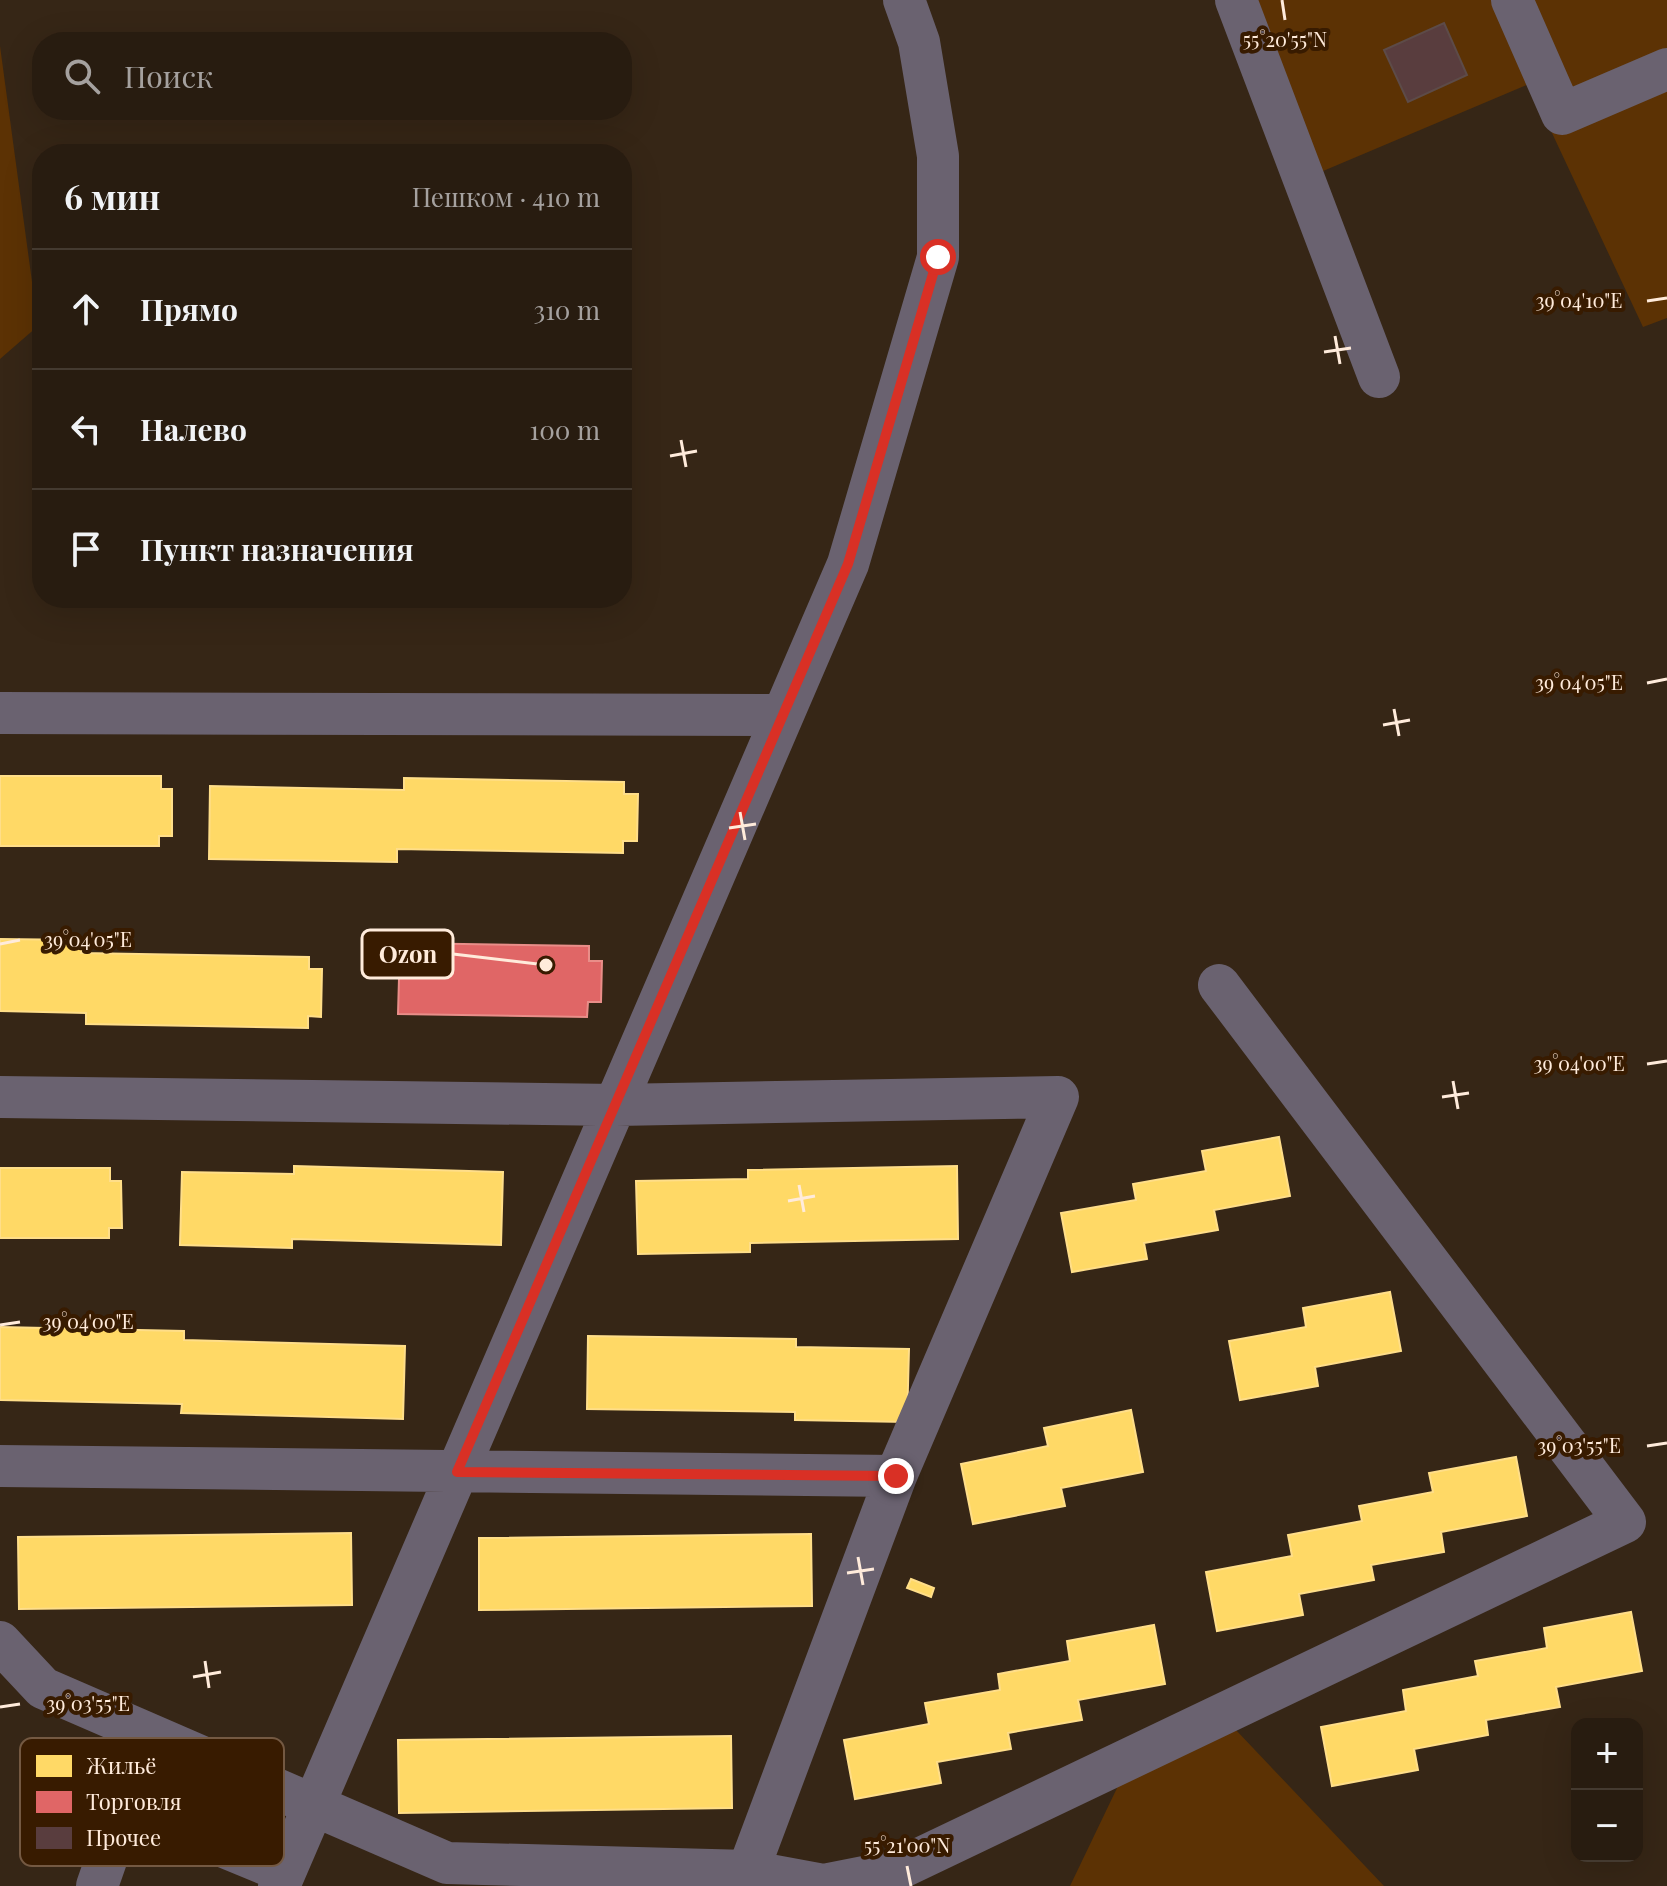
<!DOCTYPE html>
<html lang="ru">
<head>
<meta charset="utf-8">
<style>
  :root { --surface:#281c10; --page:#34291e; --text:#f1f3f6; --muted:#a5a19f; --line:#443a30 }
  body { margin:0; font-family:"Playfair Display",serif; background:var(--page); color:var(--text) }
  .controls { position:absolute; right:24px; bottom:24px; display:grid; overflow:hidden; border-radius:16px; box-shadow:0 8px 32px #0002 }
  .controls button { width:72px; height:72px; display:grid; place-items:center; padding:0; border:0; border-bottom:2px solid var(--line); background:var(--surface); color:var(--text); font:40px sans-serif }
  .stop { position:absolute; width:24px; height:24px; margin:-18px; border:6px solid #d93025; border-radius:50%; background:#fff }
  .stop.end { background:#d93025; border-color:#fff; box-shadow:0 2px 8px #0008 }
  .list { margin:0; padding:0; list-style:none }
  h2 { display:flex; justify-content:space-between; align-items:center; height:104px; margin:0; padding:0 32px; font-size:34px }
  h2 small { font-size:26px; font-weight:400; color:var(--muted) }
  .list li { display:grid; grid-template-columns:52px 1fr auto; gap:24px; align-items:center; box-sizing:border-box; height:120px; padding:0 32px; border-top:2px solid var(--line) }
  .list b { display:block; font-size:30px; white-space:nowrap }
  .list em { font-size:26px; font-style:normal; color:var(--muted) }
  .icon { flex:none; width:44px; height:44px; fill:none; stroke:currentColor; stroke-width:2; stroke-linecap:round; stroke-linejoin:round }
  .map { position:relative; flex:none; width:1667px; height:1886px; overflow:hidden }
  .search { position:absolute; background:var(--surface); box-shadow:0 8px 32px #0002; left:32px; top:32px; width:600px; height:88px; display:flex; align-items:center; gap:20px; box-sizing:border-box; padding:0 28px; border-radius:32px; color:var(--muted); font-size:30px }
  .panel { position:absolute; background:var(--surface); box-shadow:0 8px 32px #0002; left:32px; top:144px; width:600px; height:464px; border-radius:32px }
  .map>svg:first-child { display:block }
</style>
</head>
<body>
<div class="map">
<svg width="1667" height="1886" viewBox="0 0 1667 1886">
  <rect width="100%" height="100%" fill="#362616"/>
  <!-- green -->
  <path fill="#5c3204" d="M1249,0H1667V318L1643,327L1529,84L1316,174Z
    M0,46L38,326L0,359Z
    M1235,1729L1384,1886H1070L1118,1786Z"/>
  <!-- homes -->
  <path fill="#ffd966" stroke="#ffde89" stroke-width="2" d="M0,776H161V789H172V836H159V846H0Z
    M404,778L624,782V794H638L637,841H623V853L397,849V862L209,859L210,786L404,790Z
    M0,939L82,940L81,953L309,957V969H322L321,1017L308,1016V1028L86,1024V1013L0,1011Z
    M1279,1137L1290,1196L1214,1210L1218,1230L1144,1243L1147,1259L1072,1272L1061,1213L1136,1200L1133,1184L1206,1171L1202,1151Z
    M294,1166L503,1172L501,1245L292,1239V1248L180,1245L182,1172L294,1174Z
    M957,1166L958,1239L750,1243V1252L638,1254L636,1181L748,1179V1170Z
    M0,1168H110V1181H121L122,1228H109V1238H0Z
    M1390,1292L1401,1351L1315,1367L1318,1386L1240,1400L1229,1341L1306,1327L1303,1308Z
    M0,1327L184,1331V1340L405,1346L403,1419L181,1413L182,1404L0,1400Z
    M588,1336L796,1339V1347L909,1349L907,1422L795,1420V1412L587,1409Z
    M1131,1410L1143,1472L1061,1488L1065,1506L973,1524L961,1464L1048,1446L1044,1428Z
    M1516,1457L1527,1516L1441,1532L1444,1552L1371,1565L1374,1580L1299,1594L1303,1615L1217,1631L1206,1572L1292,1556L1288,1535L1362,1521L1359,1506L1433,1492L1429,1473Z
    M351,1533L352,1605L19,1609L18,1537Z
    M811,1534L812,1606L479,1610V1538Z
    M911,1579L934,1588L931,1597L907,1588Z
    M1631,1612L1642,1671L1556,1687L1560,1707L1486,1720L1488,1735L1414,1749L1418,1770L1332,1786L1321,1727L1406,1711L1403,1690L1478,1676L1475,1661L1547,1648L1544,1628Z
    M1154,1625L1165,1684L1078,1700L1082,1720L1008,1733L1011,1749L937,1762L941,1783L855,1799L844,1740L929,1724L925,1703L1000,1690L998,1674L1070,1661L1067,1641Z
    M731,1736L732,1808L399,1813L398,1740Z"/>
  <!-- shops -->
  <path fill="#e06666" stroke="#e98e89" stroke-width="2" d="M400,943L589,946V961H602L601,1002H588L587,1017L398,1014Z"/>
  <!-- building -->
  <path fill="#593d3e" stroke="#5d4b48" stroke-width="2" d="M1444,23L1467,75L1408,102L1384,50Z"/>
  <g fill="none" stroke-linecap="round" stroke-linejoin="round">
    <!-- minor -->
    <path stroke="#6a6270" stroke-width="42" d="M1236,0L1379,377
      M1512,0L1562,114L1667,69
      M0,713L783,715
      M0,1097L616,1105L1058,1097L896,1476L748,1871L447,1863L43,1688L0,1642
      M0,1466L896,1476
      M748,1871L823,1885L894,1871L1625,1522L1219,985
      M97,1886L125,1806L285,1872
      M279,1886L848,564L938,257V156L919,42L904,0"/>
  </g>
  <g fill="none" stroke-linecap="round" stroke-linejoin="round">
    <!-- route -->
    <path stroke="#d93025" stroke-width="10" d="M896,1476L457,1472L848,564L938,257"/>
  </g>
  <!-- ticks -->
  <path fill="none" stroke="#ffebdb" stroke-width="3" d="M1282,0L1285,20M1647,301L1667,298M1335,336L1340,364M1324,352L1351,348M681,440L686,467M670,456L697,451M1647,683L1667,679M1394,709L1399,736M1383,725L1410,720M740,812L745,840M729,828L756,824M0,944L20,940M1647,1064L1667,1061M1453,1081L1458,1109M1442,1097L1469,1093M799,1185L804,1212M788,1201L815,1196M0,1325L20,1322M1647,1446L1667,1443M858,1557L863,1585M847,1573L874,1569M205,1661L209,1688M193,1677L221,1672M0,1707L20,1704M907,1866L911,1886"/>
  <!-- legend -->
  <rect x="20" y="1738" width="264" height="128" rx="12" fill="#381b00" stroke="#745942" stroke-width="2"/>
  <rect x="36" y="1755" width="36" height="22" fill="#ffd966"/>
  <rect x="36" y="1791" width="36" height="22" fill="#e06666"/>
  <rect x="36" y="1827" width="36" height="22" fill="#593d3e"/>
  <g font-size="22" fill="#ffebdb">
    <text x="86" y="1774">Жильё</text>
    <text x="86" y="1810">Торговля</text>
    <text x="86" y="1846">Прочее</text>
  </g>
  <g font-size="20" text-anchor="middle" fill="#ffebdb" stroke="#381b00" stroke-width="8" stroke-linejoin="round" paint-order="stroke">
    <text x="1285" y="47">55°20'55"N</text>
    <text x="1579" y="308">39°04'10"E</text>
    <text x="1579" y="690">39°04'05"E</text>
    <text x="88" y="947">39°04'05"E</text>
    <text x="1579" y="1071">39°04'00"E</text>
    <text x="88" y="1329">39°04'00"E</text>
    <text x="1579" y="1453">39°03'55"E</text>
    <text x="88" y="1711">39°03'55"E</text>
    <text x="907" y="1853">55°21'00"N</text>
  </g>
  <!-- callouts -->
  <path fill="none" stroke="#ffebdb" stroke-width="3" d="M546 965L453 954"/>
  <circle fill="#ffebdb" stroke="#381b00" stroke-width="3" cx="546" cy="965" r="8"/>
  <rect fill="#381b00" stroke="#ffebdb" stroke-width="3" x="362" y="930" width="91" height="48" rx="8"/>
  <g font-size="24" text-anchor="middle" font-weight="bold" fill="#ffebdb">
    <text x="408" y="963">Ozon</text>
  </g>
</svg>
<div class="controls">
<button>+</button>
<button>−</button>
</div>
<div class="stop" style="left:938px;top:257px"></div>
<div class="stop end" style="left:896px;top:1476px"></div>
<div class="search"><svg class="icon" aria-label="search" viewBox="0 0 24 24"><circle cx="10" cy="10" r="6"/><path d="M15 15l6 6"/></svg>Поиск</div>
<section class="panel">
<h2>6 мин<small>Пешком · 410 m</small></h2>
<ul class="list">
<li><svg class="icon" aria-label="ahead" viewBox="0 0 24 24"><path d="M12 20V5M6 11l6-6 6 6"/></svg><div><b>Прямо</b></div><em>310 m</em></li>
<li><svg class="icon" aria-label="left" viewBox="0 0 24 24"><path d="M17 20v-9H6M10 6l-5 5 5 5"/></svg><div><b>Налево</b></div><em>100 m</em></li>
<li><svg class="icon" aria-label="arrive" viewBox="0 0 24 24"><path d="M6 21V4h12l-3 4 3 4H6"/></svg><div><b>Пункт назначения</b></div></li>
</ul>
</section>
</div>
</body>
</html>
